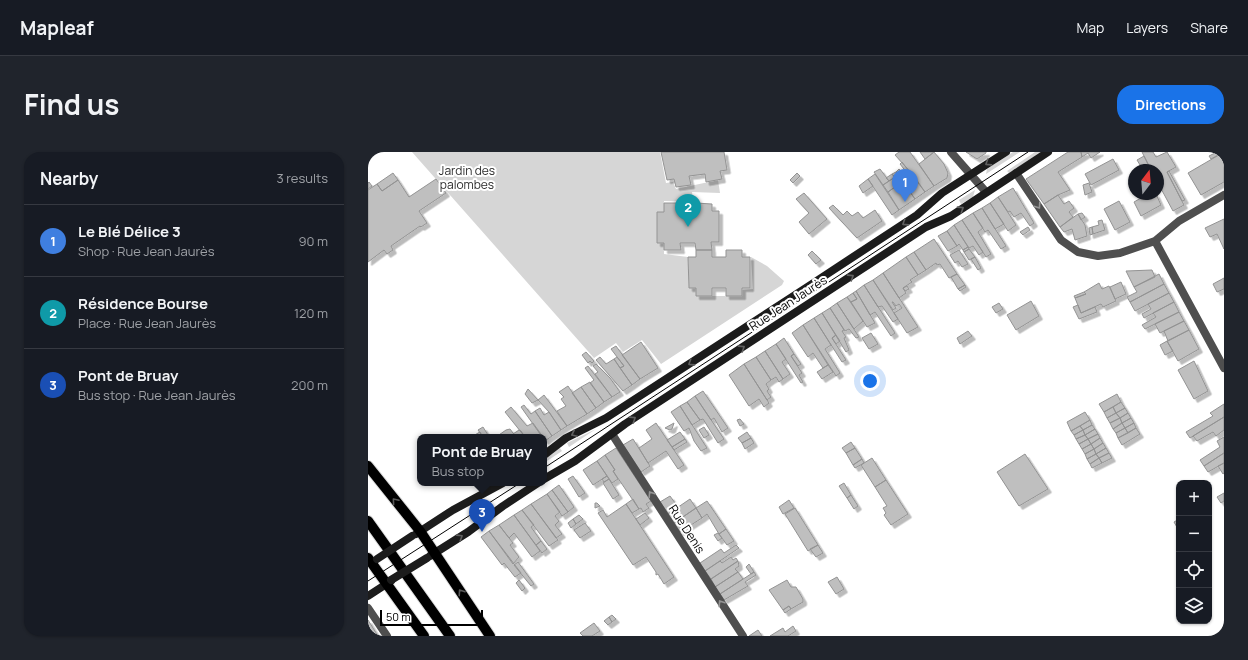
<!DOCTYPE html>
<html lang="en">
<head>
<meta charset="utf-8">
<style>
  :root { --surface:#171b24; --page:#20242c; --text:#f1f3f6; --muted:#9ea1a6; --line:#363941; --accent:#1a73e8 }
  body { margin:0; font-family:Manrope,sans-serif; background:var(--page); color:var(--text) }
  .controls { position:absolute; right:12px; bottom:12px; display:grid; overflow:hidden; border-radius:8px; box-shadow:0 1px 3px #0004 }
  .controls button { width:36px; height:36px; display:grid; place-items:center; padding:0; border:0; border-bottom:1px solid var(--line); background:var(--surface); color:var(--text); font:20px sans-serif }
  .compass { position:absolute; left:760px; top:12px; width:36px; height:36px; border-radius:50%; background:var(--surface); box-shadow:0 1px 3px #0004; rotate:16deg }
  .scale { position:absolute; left:12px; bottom:10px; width:103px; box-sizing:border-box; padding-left:4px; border:2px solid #000; border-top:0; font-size:11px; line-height:14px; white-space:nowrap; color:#000; -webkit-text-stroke:3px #fff; paint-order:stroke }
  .you { position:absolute; left:502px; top:229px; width:14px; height:14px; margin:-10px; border:3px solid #fff; border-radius:50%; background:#1a73e8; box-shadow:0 0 0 6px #1a73e833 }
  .badge { display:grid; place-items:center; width:26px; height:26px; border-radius:50%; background:var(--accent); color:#fff; font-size:13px; font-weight:700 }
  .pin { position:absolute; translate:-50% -33px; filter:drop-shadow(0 1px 2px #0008) }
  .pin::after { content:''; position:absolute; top:21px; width:14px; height:12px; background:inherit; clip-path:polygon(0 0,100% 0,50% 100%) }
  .popup { position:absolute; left:49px; top:282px; width:130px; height:52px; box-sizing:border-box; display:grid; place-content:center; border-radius:8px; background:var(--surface); filter:drop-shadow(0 1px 3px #0005); font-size:13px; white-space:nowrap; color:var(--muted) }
  .popup b { font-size:15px; color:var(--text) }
  .popup::after { content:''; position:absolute; left:50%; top:100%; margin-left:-8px; border:8px solid transparent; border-top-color:var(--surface) }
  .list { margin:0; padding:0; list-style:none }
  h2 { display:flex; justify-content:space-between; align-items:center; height:52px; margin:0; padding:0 16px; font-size:17px }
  h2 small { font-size:13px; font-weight:400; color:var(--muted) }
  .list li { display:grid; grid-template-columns:26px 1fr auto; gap:12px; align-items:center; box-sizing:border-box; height:72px; padding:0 16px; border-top:1px solid var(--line) }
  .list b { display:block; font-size:15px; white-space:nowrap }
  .list p { margin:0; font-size:13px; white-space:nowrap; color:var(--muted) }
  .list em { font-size:13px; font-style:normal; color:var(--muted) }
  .icon { flex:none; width:22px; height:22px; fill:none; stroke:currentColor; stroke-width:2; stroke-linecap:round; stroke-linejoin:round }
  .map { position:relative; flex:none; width:856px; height:484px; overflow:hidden; border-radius:16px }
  header { display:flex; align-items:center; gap:24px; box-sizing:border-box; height:56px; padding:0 20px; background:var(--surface); border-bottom:1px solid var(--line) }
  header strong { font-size:19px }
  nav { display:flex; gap:22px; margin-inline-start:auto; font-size:14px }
  .intro { display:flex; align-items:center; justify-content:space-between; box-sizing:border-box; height:96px; padding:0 24px }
  h1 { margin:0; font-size:28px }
  .button { padding:10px 18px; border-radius:16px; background:var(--accent); color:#fff; font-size:14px; font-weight:700 }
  main { display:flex; gap:24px; padding:0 24px }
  aside { flex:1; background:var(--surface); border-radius:16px; box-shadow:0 1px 3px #0004 }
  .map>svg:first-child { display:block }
</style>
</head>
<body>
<header>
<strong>Mapleaf</strong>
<nav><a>Map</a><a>Layers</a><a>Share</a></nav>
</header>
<div class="intro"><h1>Find us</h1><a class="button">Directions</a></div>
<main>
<aside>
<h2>Nearby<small>3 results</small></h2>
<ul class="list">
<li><span class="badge" style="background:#3f7fe0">1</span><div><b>Le Blé Délice 3</b><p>Shop · Rue Jean Jaurès</p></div><em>90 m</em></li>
<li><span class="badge" style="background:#0f9aa8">2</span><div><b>Résidence Bourse</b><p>Place · Rue Jean Jaurès</p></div><em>120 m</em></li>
<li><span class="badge" style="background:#1a4fb4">3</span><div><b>Pont de Bruay</b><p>Bus stop · Rue Jean Jaurès</p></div><em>200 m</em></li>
</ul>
</aside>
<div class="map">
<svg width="856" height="484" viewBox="0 0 856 484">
  <defs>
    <filter id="shadow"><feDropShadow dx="3.5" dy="3.5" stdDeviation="0" flood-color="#0004"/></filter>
  </defs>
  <rect width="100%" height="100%" fill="#fff"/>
  <!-- green -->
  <path fill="#d6d6d6" d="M44,0H292L298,31L305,30L308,37L350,28L352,41L324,40L325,50L296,49V60H289V91H296V102L320,105L321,136H328V144H374V138L385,137L383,105L399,114L416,129L414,133L293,212L274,188L255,200L248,191L226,206Z
    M645,0H652L618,22L619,17Z
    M667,0H673L641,21L639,19Z
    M607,38L605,45L593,52L591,48Z
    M228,277L201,295L199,291Z
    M191,295L194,299L176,311V308Z"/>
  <!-- building -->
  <path fill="#bfbfbf" stroke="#939393" filter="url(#shadow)" d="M293,0H356L359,18L352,19L354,27L338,30L337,22L321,24L323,33L308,35L306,27L299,28Z
    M531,0H542L566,34L557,40L546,24L527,3Z
    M552,0H566L557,7Z
    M566,0L576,12L580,21L579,26L566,34L551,12Z
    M598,0H618V1L609,7Z
    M700,0H713L714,5L690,20L702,38L690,43L676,52L658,27Z
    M713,0H732L723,6L720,1L714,5Z
    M774,0H785L788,5L799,0L808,15L799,20L816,53L805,59L790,31V18H783Z
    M849,0H855L843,7L841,4Z
    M856,0V30L833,43L820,21Z
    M776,4L783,18H775L769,8Z
    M745,7L751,18L723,33L717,22Z
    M534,10L557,40L547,47L528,20L531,17L536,23L539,21L532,12Z
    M512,17L521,29L515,33L506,20Z
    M801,19L817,48L814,49L799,20Z
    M528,20L547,47L531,58L520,40L531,32L524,22Z
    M25,21L30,28L14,39L9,32Z
    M429,21L432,24L425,31L422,28Z
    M507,22L531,58L524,63L500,27Z
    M524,22L527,25L521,29L518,26Z
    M527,25L531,32L520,40L515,33Z
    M68,27L78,41L51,59L59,71L53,75L52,74L23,94L25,98L19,102L16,98L0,110V38L9,32L14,39L30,28L41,45Z
    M500,27L505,34L495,41L491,34Z
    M1,30L4,34L0,37V31Z
    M721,31L724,40L717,43L715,33Z
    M645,36L666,71L662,74L653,61L646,65L642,59L640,60L630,45Z
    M436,41L459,67L441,82L431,70L441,61L428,47Z
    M780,42H788L793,53L773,64L766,50Z
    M690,43L696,52L701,49L706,56L701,60L705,65L692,75L676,52Z
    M630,45L648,73L640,79L622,51Z
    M751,49L762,70L747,78L736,57Z
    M296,51H312V59L328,60V51L344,52V59H351V90H343L344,98H328L327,91H312L313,98H296V91H289V60H296Z
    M622,51L636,72L627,77L614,56Z
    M465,53L475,63L479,59L484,64L490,60L495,66L507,58L514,69L489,86L461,56Z
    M614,56L638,94L633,97L620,78L617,80L605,61Z
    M605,61L615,76L610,80L623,102L618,105L594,68Z
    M714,61L717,65L713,68L710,62Z
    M710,62L717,73L719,84L707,88L704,77L696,80L692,75Z
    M856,67V97L849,82L842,85L837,76Z
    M594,68L615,100L611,103L605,94L601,96L586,73Z
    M734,68L737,78L725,82L724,75L731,73L730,69Z
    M586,73L600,95L595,98L591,92L589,94L579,79Z
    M660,75L662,78L655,83L652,80Z
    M724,75L725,82L722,83L721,76Z
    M579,79L589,94L580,99L570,84Z
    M566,87L589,122L581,126L572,112L569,113L568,111L558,118L546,100Z
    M600,95L601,97L596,100L595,98Z
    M601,97L607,105L601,108L596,100Z
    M328,98H344V105H358V98H374V105H382V136H374V144H358V136H344V144H328V136H321L320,105H328Z
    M591,98L600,112L594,115L590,109L587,111L582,103Z
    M444,99L453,108L448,112L440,103Z
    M546,100L558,118L550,123L538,105Z
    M538,105L550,123L542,128L544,130L535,136L538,141L531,146L515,121Z
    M607,105L613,116L610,118L603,107Z
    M784,118L787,125L766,135L758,119Z
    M515,121L550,175L539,181L526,161L534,156L531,152L528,154L525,150H524L528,156L525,158L505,128Z
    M589,122L597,133L590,137L583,125Z
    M791,122L796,132L762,150L759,145L769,140L766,135Z
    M856,126V137L849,140L845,132Z
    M505,128L526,161L530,167L525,170L514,154L510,155L496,133Z
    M753,130L758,142L747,147L742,135Z
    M731,131L734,137L741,134L748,149L735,155L733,152L713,161L707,146L718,142L716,140Z
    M796,132L801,141L767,159L762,150Z
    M496,133L527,181L523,184L507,160L502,163L488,139Z
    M597,133L598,135L592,139L590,137Z
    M539,134L541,137L537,139L535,136Z
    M488,139L507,171L499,175L483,150L489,147L485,141Z
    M716,140L718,142L707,146L706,144Z
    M485,141L489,147L483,150L479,145Z
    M801,141L806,150L776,166L774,162L783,157L780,152Z
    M479,145L495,169L486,177L469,151Z
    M663,149L671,164L648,178L639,163Z
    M806,150L811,160L777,177L774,173L788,165L785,161Z
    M469,151L491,185L488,186L481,177L477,179L462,156Z
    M631,151L635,157L628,161L624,155Z
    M710,153L713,161L727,155L729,160L711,167L705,155Z
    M462,156L476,178L474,179L478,185L476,186L481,198L478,200L454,161Z
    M811,160L816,169L792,181L787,172Z
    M454,161L468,183L464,186L478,208L474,210L446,166Z
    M446,166L463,193L457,197L472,221L468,224L435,173Z
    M816,169L821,178L800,189L796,179Z
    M435,173L460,213L455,216L445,201L440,205L424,181Z
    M821,178L831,197L810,209L799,189Z
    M600,179L604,184L592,192L589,186Z
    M503,181L510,192L501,197L494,186Z
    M468,183L472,189L468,192L464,186Z
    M416,186L426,202L423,204L434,221L431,223L435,230L433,231L408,192Z
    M799,189L805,199L797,203L792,193Z
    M273,190L290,216L272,227L254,203Z
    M408,192L418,207L414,210L422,222L415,227L397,199Z
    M248,194L272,227L264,233L252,216L256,214L243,197Z
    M397,199L415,227L411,230L408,225L403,228L388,205Z
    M218,200L226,209L224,211L222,209L220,211L214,203Z
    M426,202L433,212L430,214L423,204Z
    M232,205L238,212L246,207L264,233L255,239L228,208Z
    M249,205L256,214L252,216L246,207Z
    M388,205L403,228L398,232L401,237L399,239L403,245L399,248L376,212Z
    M826,209L840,239L826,247L810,218Z
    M228,212L242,226L252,240L244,245L227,222L230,220L225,214Z
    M376,212L401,251L396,255L391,247L381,254L361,223Z
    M460,213L465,220L454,227L449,220Z
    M220,214L244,245L236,250L222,231L226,228L217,216Z
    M222,230L236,250L228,256L213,235Z
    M200,234L219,262L199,274L189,259L198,254L193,247L196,245L191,240Z
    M213,235L228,256L219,262L204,241Z
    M160,237L170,248L164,251L157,242Z
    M335,239L360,276L354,280L346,266L343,268L327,244Z
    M749,242L753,250L736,260L731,252Z
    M176,243L199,274L193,278L181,260L170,248Z
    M327,244L356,287L350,291L335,267L332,268L319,250Z
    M319,250L332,268L324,273L312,254Z
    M753,250L757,256L748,261L745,255Z
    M856,252V265L822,286L818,280L845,264L842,261Z
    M156,253L163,262L167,259L184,284L177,289L153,255Z
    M312,254L339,296L333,299L326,289L321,276L316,279L303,260Z
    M143,255L159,274L165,271L175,285H157L137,260Z
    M745,255L748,261L739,266L736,260Z
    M172,256L176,263L181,260L193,278L184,284L167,259Z
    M757,256L760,261L752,266L748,261Z
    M717,260L722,268L703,279L699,270Z
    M748,261L752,266L742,271L739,266Z
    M760,261L763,266L754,271L752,266Z
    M856,265V278L848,284L845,280L829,289L825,284Z
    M752,266L754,271L745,277L742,271Z
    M763,266L766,271L757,276L754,271Z
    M372,267L376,272L372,274L369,268Z
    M722,268L724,273L715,278L712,274Z
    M288,271L316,313L310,317L298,299L280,311L271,296L284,287L278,278Z
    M306,271L304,277L302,278L297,276Z
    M754,271L757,276L748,281L745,277Z
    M766,271L768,276L760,281L757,276Z
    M724,273L727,277L717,283L715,278Z
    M712,274L715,278L706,283L703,279Z
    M115,275L120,283L118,285H115L110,278Z
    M336,275L341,283L336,286L331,278Z
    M757,276L760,281L750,286L748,281Z
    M768,276L772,282L754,293L750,286Z
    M142,277L148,285H128L138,278Z
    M727,277L730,282L720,287L717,283Z
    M151,278L153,279L157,285H148L145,282Z
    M715,278L717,283L708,287L706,283Z
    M112,280L115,285H104L110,281Z
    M312,280L317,287L304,295L299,288Z
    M379,280L383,286L374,291L370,286Z
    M730,282L732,286L723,292L720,287Z
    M717,283L720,287L711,292L708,287Z
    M856,285V301L836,314L832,308L852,295L849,289Z
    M383,286L386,291L377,297L374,291Z
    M732,286L735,291L726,297L723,292Z
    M265,287L282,314L273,320L255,293Z
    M317,287L319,290L306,298L304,295Z
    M720,287L723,292L714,297L711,292Z
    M483,290L487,296L478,301L474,296Z
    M735,291L738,296L728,302L726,297Z
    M723,292L726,297L717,302L714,297Z
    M248,296L283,349L278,352L281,356L275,360L273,356L271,357L245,319L247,318L237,303Z
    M487,296L494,307L485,313L478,301Z
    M738,296L741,301L731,306L728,302Z
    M726,297L728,302L719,307L717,302Z
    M741,301L744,306L734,311L731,306Z
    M856,301V311L840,320L836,314Z
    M657,302L680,337L651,354L629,320Z
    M728,302L731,306L722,312L719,307Z
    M237,303L247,318L245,319L250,327L244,331L229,309Z
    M504,306L518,328L507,335L493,313Z
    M731,306L734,311L724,316L722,312Z
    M494,307L496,311L487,316L485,313Z
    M229,309L239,324L225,333L215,318Z
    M856,311V321L855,322L850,314Z
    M205,324L217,341L211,345L200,327Z
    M239,324L241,327L236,330L234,327Z
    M241,327L251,343L245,347L235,331Z
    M518,328L540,362L523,373L516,363L518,361L515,356L519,354L507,335Z
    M476,331L483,343L479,346L471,334Z
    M191,333L206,355L200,360L184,338Z
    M184,338L200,360L194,364L179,342Z
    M856,341V349L853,351L849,345Z
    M179,342L192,360L187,364L191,369L187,373L194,382L188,386L163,352Z
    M483,343L490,354L486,357L479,346Z
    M302,344L310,355L300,362L292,350Z
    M265,347L271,357L264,361L258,352Z
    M322,347L328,356L306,371L300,362Z
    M421,348L426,356L415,362L411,355Z
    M339,349L358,377L351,382L339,362L334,366L328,356Z
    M227,351H229L232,354L227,356Z
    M163,352L190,388L181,394L154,358Z
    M258,352L306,425L296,432L290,422L288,423V420L278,405L265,413L230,361L235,358L239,365Z
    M328,356L334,366L312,380L306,371Z
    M427,356L450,393L440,399L417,362Z
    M154,358L166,373L163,375L173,389L168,393L146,363Z
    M277,361L281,366L272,373L268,367Z
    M146,363L172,399L164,405L146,381L141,386L131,373Z
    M211,363L215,367L208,372L205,367Z
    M205,367L208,372L203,376L200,371Z
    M811,367V377H810L806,370Z
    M217,371L223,379L212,386L206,378Z
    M131,373L145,391L142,393L151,405L145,412L121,379Z
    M358,377L366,389L359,393L351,382Z
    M121,379L153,421L147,425L136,411L134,413L113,385Z
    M350,381L354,386L350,389L346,383Z
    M173,389L179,397L174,401L168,393Z
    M368,393L371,396L337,419L332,411L353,397L356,401Z
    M450,393L455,401L448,405L442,397Z
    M363,405L365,408L368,406L370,409L343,427L337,419L352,409L354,411Z
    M370,409L371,414L367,417L370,420L347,435L343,427Z
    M150,410L166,432L163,434L146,413Z
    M381,412L386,420L383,422L378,415Z
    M370,420L375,427L352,442L347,435Z
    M386,420L388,423L377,430L380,434L356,448L352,442Z
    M469,425L476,437L468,442L460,430Z
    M151,428L157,436L154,439L148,431Z
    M419,428L423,435H428L435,447V450L423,457L421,454L415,458L401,438Z
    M421,454L423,457L417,461L415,458Z
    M244,463L248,467L244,470L241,465Z
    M241,465L244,470L240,473L236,469Z
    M0,468L10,484H0Z
    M226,471L232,479L224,484H215L212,481Z
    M425,474L428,479L420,484H402L415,476L417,480Z
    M390,478L394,484H381Z"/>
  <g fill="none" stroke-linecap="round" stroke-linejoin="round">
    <defs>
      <path id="primary" d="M0,314L52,379L122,484
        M0,369L82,484
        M0,406L56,484"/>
    </defs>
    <!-- primary casing -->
    <use href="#primary" stroke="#dbdbdb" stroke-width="12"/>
    <!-- minor -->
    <path stroke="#4f4f4f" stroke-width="8" d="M583,0L618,40
      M648,21L693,88L710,100L730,104L752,101L787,89L811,69L856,43
      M787,89L856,216
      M244,282L375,484
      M0,456L19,484"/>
    <!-- secondary -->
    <path stroke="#1c1c1c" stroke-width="8" d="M176,303L198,286L238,266L447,130L549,63L574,41L638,0
      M176,327L207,309L257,272L558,75L583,64L680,0
      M48,382L85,358L135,331
      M62,404L100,380L135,354L170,331
      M0,444L23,429"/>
    <!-- primary -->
    <use href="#primary" stroke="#000" stroke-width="10"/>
    <!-- tram -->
    <path stroke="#000" stroke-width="1" d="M176,316L660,0
      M0,429L152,331"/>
    <!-- secondary-bridge -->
    <path stroke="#1c1c1c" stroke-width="8" d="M9,407L44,384
      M23,428L59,406"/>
  </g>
  <!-- one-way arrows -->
  <defs><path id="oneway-chevron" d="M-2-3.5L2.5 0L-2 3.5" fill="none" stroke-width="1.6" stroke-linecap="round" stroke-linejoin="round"/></defs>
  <g stroke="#606060">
    <use href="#oneway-chevron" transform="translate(620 11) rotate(147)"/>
    <use href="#oneway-chevron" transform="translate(593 57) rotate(-33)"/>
    <use href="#oneway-chevron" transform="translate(537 71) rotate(147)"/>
    <use href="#oneway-chevron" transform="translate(483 125) rotate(-33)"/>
    <use href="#oneway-chevron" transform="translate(374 196) rotate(-33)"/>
    <use href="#oneway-chevron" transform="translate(323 211) rotate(147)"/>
    <use href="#oneway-chevron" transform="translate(265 267) rotate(-33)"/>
    <use href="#oneway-chevron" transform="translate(206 282) rotate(155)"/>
    <use href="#oneway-chevron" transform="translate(92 385) rotate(-32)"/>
  </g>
  <g stroke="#959595">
    <use href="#oneway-chevron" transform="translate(670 54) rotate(56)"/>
    <use href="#oneway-chevron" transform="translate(283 342) rotate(-123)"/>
    <use href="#oneway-chevron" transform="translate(353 451) rotate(-123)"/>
  </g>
  <g stroke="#595959">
    <use href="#oneway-chevron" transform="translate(27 349) rotate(-130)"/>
    <use href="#oneway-chevron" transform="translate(93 440) rotate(-124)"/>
  </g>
  <g text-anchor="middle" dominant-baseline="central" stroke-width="4" stroke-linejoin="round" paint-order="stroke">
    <!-- park labels -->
    <g font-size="12" fill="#2d2d2d" stroke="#fff">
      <text x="99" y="18">Jardin des<tspan x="99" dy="14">palombes</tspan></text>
    </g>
    <!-- street labels -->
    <g font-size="12" fill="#000" stroke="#fff">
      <text transform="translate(420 151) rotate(-33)">Rue Jean Jaurès</text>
      <text transform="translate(319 377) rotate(57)">Rue Denis</text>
    </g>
  </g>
</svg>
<div class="controls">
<button>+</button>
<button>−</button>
<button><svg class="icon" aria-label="locate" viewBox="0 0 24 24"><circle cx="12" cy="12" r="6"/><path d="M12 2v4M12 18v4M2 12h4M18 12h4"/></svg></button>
<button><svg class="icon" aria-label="layers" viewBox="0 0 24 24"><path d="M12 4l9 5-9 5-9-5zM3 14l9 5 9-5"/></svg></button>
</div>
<svg class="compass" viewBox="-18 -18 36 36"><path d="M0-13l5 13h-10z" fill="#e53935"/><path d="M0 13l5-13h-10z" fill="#9ea1a6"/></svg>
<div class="scale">50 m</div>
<div class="you"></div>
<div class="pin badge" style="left:537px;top:50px;background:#3f7fe0">1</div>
<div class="pin badge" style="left:320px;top:75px;background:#0f9aa8">2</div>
<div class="pin badge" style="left:114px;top:380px;background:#1a4fb4">3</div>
<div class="popup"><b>Pont de Bruay</b>Bus stop</div>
</div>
</main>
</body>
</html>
